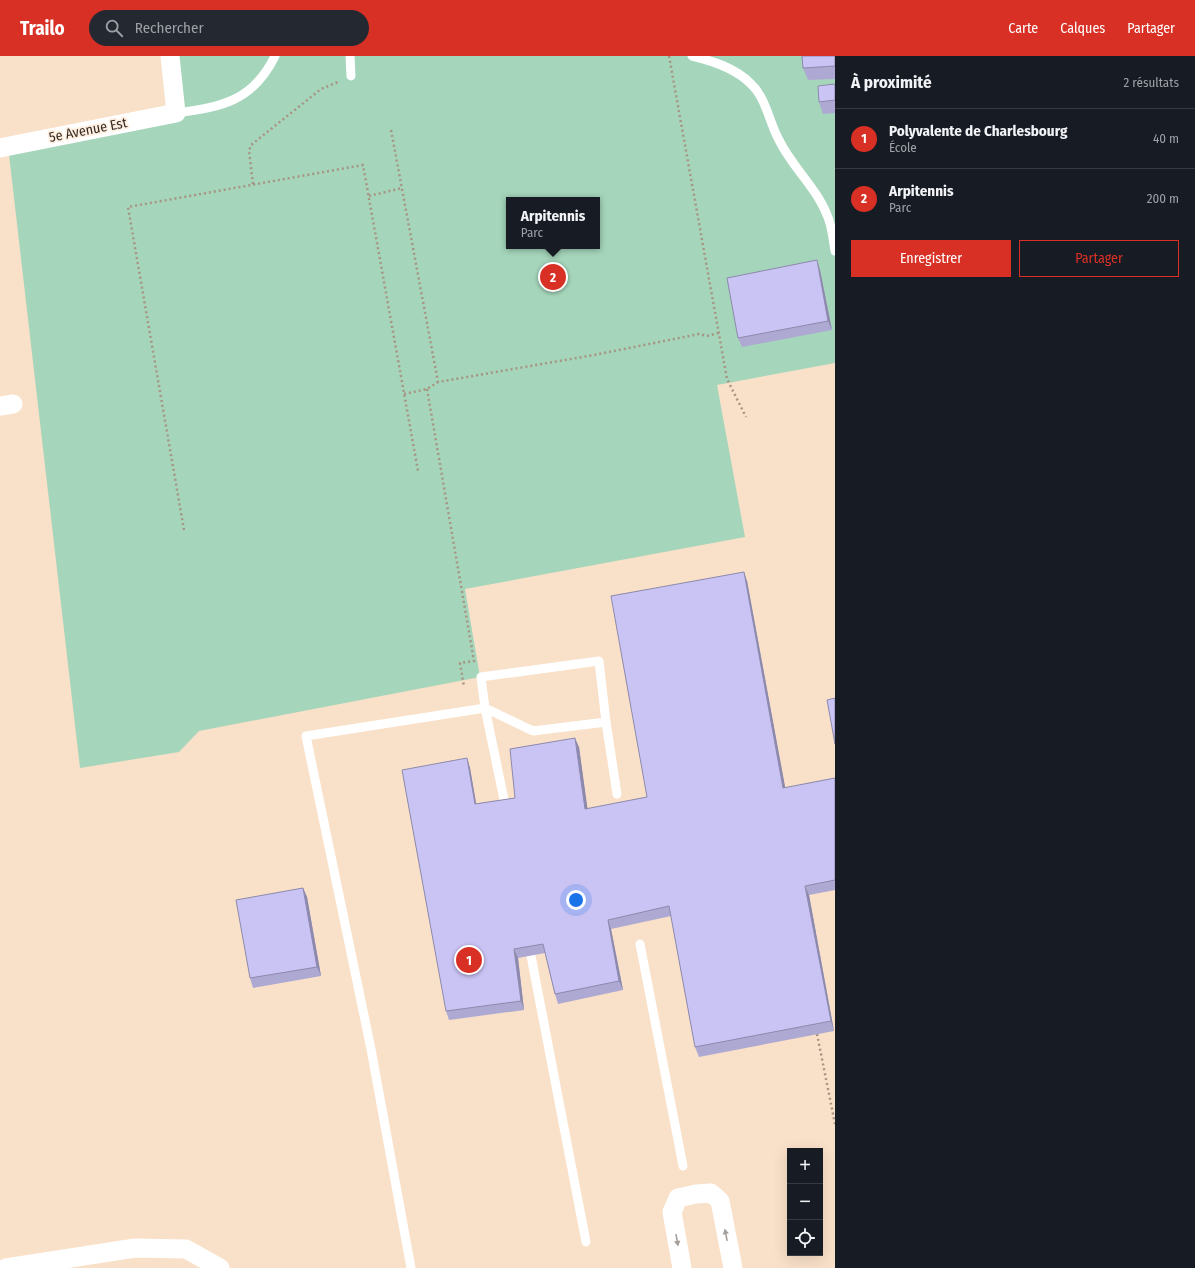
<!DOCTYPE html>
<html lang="fr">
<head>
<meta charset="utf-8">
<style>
  :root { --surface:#171b24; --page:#242831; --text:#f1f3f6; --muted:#9ea1a6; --line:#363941; --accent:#d93025 }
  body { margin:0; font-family:"Fira Sans Condensed",sans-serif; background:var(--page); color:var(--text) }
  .controls { position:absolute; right:12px; bottom:12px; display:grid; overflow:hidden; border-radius:0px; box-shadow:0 4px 16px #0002 }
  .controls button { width:36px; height:36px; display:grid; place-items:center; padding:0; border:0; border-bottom:1px solid var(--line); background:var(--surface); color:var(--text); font:20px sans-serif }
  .you { position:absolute; left:576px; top:844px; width:14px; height:14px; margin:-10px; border:3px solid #fff; border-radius:50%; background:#1a73e8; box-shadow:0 0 0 6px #1a73e833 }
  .badge { display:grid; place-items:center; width:26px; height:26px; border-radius:50%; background:var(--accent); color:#fff; font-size:13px; font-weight:700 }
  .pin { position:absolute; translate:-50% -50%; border:2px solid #fff; box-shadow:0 1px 4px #0006 }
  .popup { position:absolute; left:506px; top:141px; width:94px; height:52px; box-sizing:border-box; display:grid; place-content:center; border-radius:0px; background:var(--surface); filter:drop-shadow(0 1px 3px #0005); font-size:13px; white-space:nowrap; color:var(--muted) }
  .popup b { font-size:15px; color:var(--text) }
  .popup::after { content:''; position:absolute; left:50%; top:100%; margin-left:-8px; border:8px solid transparent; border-top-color:var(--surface) }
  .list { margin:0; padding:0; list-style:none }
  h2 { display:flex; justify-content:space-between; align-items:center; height:52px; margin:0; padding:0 16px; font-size:17px }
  h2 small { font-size:13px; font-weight:400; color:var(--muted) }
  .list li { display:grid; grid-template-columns:26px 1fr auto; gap:12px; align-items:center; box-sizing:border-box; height:60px; padding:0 16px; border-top:1px solid var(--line) }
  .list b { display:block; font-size:15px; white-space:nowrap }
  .list p { margin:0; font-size:13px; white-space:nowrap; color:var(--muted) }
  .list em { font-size:13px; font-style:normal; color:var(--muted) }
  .actions { display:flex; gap:8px; padding:12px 16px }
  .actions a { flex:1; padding:9px 0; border:1px solid var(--accent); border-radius:0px; text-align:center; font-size:14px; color:var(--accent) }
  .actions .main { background:var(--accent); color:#fff }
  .icon { flex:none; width:22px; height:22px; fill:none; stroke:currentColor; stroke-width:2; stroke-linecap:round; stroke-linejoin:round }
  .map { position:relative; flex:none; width:835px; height:1212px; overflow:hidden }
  header { display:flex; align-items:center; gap:24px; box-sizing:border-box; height:56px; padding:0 20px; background:var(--accent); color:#fff }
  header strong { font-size:19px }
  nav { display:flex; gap:22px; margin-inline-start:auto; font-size:14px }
  .search { width:280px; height:36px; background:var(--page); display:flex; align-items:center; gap:10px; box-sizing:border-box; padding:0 14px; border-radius:22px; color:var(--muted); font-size:15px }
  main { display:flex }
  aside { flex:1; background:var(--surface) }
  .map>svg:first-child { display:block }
</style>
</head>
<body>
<header>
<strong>Trailo</strong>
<div class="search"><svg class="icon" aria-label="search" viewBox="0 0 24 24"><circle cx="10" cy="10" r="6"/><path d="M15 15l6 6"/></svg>Rechercher</div>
<nav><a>Carte</a><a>Calques</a><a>Partager</a></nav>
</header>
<main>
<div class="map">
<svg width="835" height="1212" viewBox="0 0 835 1212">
  <rect width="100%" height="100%" fill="#f9e0c8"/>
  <!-- green -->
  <path fill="#a5d5bb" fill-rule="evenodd" d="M170,0H835V307L717,329L745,481L465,533L480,621L199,675L179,696L80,712L8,90L176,57ZM509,144H597V190H509Z"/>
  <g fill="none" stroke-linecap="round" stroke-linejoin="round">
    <!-- path -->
    <path stroke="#a79482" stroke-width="2.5" stroke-dasharray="2 3" stroke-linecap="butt" d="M669,0L727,323L746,361
      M391,74L438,326L594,299L699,278L707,280L719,277
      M253,128L249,95L251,89L321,33L338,26
      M369,140L402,132
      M427,333L474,605L460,607L464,631
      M404,338L427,333L438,326
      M184,474L128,151L363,109L418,415
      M817,978L835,1068"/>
    <!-- lane -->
    <path stroke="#fff" stroke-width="9" d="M350,0L351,20
      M692,0C713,5 735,12 750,27C766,41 769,66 779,84C792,111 816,131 827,159C832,169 833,183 835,195
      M176,57C222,51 253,45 275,0
      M485,652L533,675L606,666
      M485,652L506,753
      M640,888L683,1110
      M531,900L586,1186
      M411,1212L371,993L306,680L485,652L481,621L599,605L606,666L617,738"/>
    <!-- street -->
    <path stroke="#fff" stroke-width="19" d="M0,92L176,57L170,0
      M0,350L13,348
      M6,1212L135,1192L186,1193L220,1212
      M682,1212L672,1156L678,1142L696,1138L711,1137L720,1145L733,1212"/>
  </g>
  <!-- wall -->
  <path fill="#aea9d3" d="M835,0V23L808,24L803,12Z
    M835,28V57L823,58L819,46Z
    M820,214L832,274L742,291L738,282Z
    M747,525L785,732L835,722V834L809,839L834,975L699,1001L695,991L671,860L611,873L623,934L558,948L555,938L545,897L518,902L524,954L449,964L446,955L467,702L470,712L476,748L515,742L579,691L587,753L647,741Z
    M303,832L307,841L321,920L253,932L250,922Z"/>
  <!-- shaded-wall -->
  <path fill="#8d89ac" d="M817,204L820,214L832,274L828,265Z
    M744,516L747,525L787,741L783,732Z
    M575,682L579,691L589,763L585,753Z
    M467,702L470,712L478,758L475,748Z
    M805,830L809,839L834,975L831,965Z
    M303,832L307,841L321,920L317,911Z
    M608,864L611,873L623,934L619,925Z
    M514,893L518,902L524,954L521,945Z"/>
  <!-- building -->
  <path fill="#cac4f5" stroke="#8d89ac" d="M802,0H835V10L803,12Z
    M835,28V44L819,46L818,30Z
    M817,204L828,265L738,282L727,222Z
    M744,516L783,732L835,722V824L805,830L831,965L695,991L669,850L608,864L619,925L555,938L543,888L514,893L521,945L446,955L402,714L467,702L475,748L515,742L510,693L575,682L585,753L647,741L611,540Z
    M835,642V688L827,644Z
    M303,832L317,911L250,922L236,844Z"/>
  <!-- one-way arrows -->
  <defs><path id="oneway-solid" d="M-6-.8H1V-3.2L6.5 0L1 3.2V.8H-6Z"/></defs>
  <g fill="#a49f9b">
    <use href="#oneway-solid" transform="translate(726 1179) rotate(-101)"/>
    <use href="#oneway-solid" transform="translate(677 1184) rotate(80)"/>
  </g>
  <g text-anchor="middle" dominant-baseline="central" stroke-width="3.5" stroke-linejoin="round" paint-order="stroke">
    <!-- street labels -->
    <g font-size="14" fill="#342a21" stroke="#ffefe1">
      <text transform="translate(88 74) rotate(-11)">5e Avenue Est</text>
    </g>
  </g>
</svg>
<div class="controls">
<button>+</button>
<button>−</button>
<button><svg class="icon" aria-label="locate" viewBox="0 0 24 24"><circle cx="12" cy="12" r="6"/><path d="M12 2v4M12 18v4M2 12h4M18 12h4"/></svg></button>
</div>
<div class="you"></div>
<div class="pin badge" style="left:469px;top:904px">1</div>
<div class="pin badge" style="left:553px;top:221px">2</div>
<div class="popup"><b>Arpitennis</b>Parc</div>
</div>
<aside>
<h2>À proximité<small>2 résultats</small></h2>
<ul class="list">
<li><span class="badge">1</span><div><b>Polyvalente de Charlesbourg</b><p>École</p></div><em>40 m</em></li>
<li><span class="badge">2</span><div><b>Arpitennis</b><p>Parc</p></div><em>200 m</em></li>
</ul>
<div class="actions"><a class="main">Enregistrer</a><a>Partager</a></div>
</aside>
</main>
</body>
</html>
